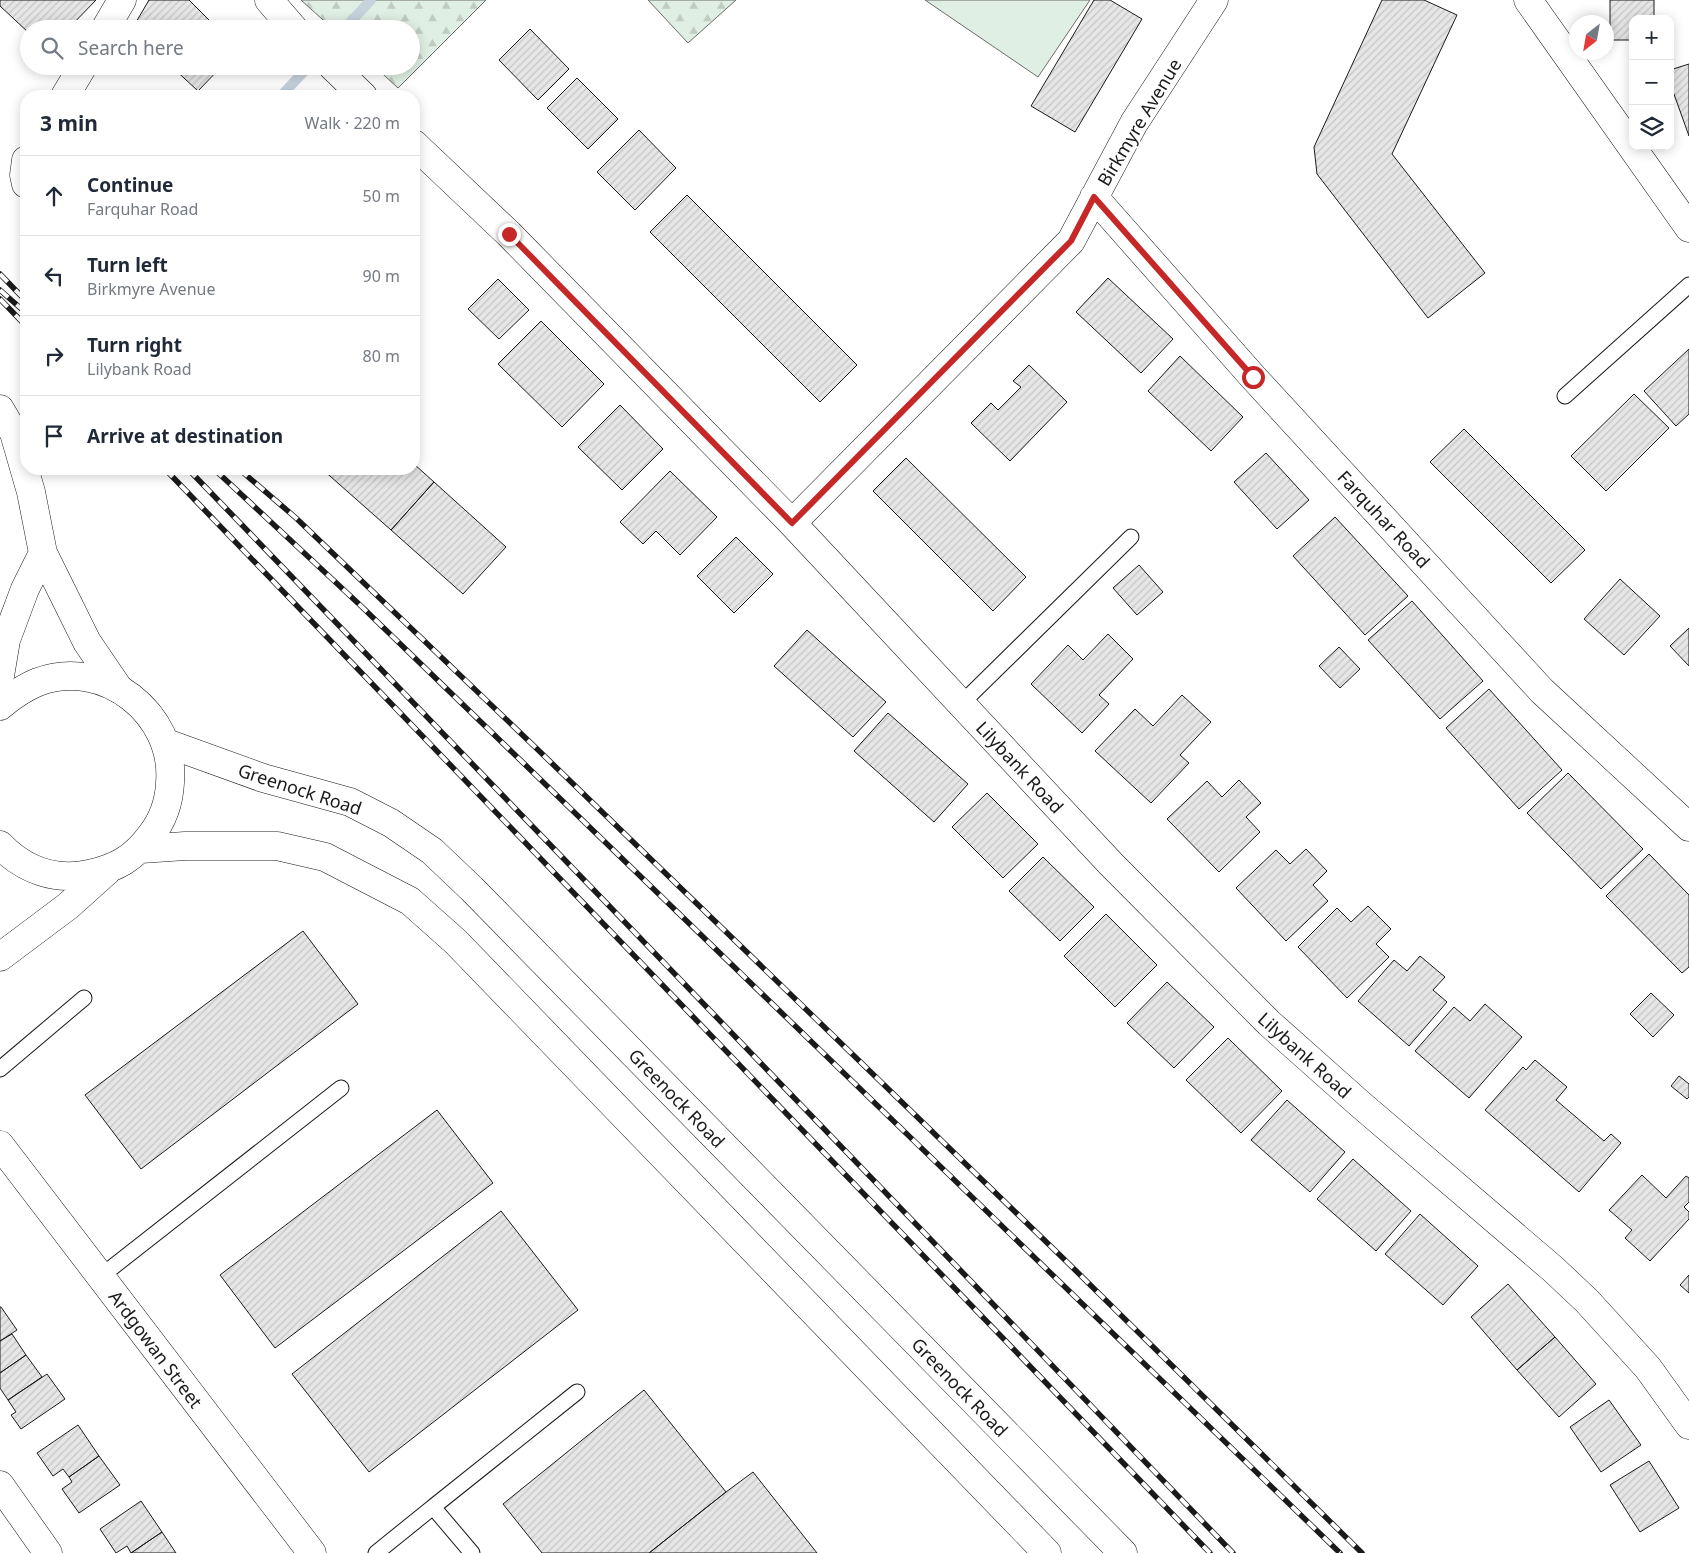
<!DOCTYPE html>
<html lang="en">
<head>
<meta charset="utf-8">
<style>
  :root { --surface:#fff; --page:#f6f6f7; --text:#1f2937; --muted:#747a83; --line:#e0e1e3 }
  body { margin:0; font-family:"Noto Sans",sans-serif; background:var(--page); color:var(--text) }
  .controls { position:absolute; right:15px; top:15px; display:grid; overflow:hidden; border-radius:10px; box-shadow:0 2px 12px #0003 }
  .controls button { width:45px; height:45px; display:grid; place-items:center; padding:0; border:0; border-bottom:1px solid var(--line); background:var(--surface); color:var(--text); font:25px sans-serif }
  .compass { position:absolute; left:1569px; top:15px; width:45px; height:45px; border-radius:50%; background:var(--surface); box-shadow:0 2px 12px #0003; rotate:211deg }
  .stop { position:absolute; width:15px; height:15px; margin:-11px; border:4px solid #c62828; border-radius:50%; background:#fff }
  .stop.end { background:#c62828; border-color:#fff; box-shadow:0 1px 5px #0008 }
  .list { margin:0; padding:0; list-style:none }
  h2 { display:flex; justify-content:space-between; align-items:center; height:65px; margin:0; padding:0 20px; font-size:21px }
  h2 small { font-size:16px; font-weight:400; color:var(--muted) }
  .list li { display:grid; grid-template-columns:32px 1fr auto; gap:15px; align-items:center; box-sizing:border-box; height:80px; padding:0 20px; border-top:1px solid var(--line) }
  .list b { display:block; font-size:19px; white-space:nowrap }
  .list p { margin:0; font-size:16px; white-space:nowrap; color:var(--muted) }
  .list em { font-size:16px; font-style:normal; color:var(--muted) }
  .icon { flex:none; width:28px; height:28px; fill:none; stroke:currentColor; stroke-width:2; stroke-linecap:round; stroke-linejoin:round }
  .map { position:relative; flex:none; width:1689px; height:1553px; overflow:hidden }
  .search { position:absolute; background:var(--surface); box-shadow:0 2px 12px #0003; left:20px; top:20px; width:400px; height:55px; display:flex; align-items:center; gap:12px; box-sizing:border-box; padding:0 18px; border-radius:28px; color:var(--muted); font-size:19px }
  .panel { position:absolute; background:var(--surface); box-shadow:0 2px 12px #0003; left:20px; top:90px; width:400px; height:385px; border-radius:20px }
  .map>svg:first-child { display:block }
</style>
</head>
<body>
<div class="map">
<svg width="1689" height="1553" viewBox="0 0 1689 1553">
  <defs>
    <pattern id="forest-firs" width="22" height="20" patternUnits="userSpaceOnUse" patternTransform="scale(1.25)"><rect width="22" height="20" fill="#e0efe3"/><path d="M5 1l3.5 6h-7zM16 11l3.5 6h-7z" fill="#c0ccc2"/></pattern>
    <pattern id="building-hatch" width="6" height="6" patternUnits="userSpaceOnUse" patternTransform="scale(1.25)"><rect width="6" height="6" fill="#e6e6e6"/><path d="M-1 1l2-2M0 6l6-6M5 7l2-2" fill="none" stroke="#c5c5c5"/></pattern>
  </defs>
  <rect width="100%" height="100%" fill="#fff"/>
  <!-- forest -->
  <path fill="url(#forest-firs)" stroke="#6a6a6a" d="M301,0H486L398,88L374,66H411V29H333Z
    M648,0H736L688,43Z"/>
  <!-- pitch -->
  <path fill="#e0efe3" stroke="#6a6a6a" d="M925,0H1090L1038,77Z"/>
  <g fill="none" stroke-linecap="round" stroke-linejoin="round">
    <!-- stream -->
    <path stroke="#c6d2dc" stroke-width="10" d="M344,29L371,0
      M281,96L309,66"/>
  </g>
  <!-- building -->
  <path fill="url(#building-hatch)" stroke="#1a1a1a" d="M0,0H96L68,29H29V33L0,6Z
    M149,0H189L218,29H132Z
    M1094,0H1110L1142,19L1075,132L1031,106Z
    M1382,0H1424L1457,15L1392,154L1485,273L1428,318L1317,174L1314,147Z
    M1610,0H1654V19H1633V40H1610Z
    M530,29L569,69L538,100L499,60Z
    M1689,64V136L1670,83V70Z
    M171,66H222L198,91Z
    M577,78L618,119L588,149L547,108Z
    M639,130L676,168L635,210L597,172Z
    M687,195L857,365L820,402L650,232Z
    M1108,278L1173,339L1141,373L1076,312Z
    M498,279L529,310L499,339L468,309Z
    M541,321L604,384L562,427L498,364Z
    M1689,349V414L1676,426L1644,391Z
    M1180,356L1243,417L1211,451L1148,391Z
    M1029,365L1067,402L1010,461L971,423L991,403L998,410L1021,387L1013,381Z
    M1634,394L1669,428L1606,491L1571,456Z
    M620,405L663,449L622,490L578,447Z
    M1464,429L1585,550L1551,583L1430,462Z
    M1266,453L1309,500L1277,529L1234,482Z
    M906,458L1026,577L993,611L873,491Z
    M414,464L434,482L391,530L322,469H414Z
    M670,471L717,517L680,555L656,531L643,544L620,522Z
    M434,482L506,547L463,594L391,530Z
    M1335,517L1408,596L1365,635L1293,556Z
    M736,537L773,574L734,613L697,576Z
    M1139,565L1163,592L1137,615L1113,588Z
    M1620,579L1660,616L1624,655L1584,619Z
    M1412,601L1483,681L1440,719L1368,640Z
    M1689,628V666L1670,646Z
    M807,630L886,702L853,737L774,666Z
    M1108,634L1133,659L1099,695L1109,704L1082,733L1031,684L1068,645L1083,660Z
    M1339,647L1360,669L1340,688L1319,666Z
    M1489,689L1562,770L1519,809L1446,728Z
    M1182,695L1211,722L1180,755L1189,763L1151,803L1095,751L1135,709L1153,726Z
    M888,713L968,784L934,822L854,751Z
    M1568,773L1643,849L1601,889L1527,813Z
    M1239,780L1261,803L1246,817L1260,832L1219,872L1167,819L1207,781L1222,797Z
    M987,793L1038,844L1003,878L952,827Z
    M1306,849L1327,871L1313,885L1328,901L1286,941L1236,888L1276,850L1290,864Z
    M1649,854L1689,895V967L1682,973L1606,896Z
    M1043,857L1094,907L1060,941L1009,891Z
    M1368,906L1391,929L1376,944L1389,957L1347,998L1298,947L1337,908L1351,922Z
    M1106,914L1157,965L1115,1007L1064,956Z
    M303,931L358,1004L141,1169L85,1095Z
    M1420,956L1445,977L1433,990L1447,1002L1409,1046L1358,1001L1394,960L1407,971Z
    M1167,982L1214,1027L1174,1068L1127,1023Z
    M1651,993L1674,1015L1653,1037L1630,1014Z
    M1485,1004L1522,1037L1469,1098L1415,1051L1454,1007L1470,1021Z
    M1228,1038L1282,1091L1241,1133L1186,1080Z
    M1535,1060L1567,1087L1556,1100L1604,1141L1611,1134L1621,1143L1579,1192L1485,1110L1523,1067L1526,1070Z
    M1679,1076L1689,1084V1097L1687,1099L1671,1086Z
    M1287,1100L1345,1152L1310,1192L1251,1140Z
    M437,1110L493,1183L275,1348L220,1275Z
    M1353,1159L1411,1211L1376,1251L1317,1199Z
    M1642,1175L1666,1198L1686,1176L1689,1178V1202L1684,1207L1689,1212V1219L1650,1261L1625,1238L1632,1230L1609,1210Z
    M501,1211L578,1310L369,1472L292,1374Z
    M1420,1214L1478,1266L1443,1305L1385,1254Z
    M1689,1275V1293L1680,1285Z
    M1508,1284L1555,1337L1517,1370L1471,1317Z
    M1,1307L17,1330L0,1341V1307Z
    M12,1334L26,1355L0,1373V1341Z
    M1555,1337L1596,1384L1559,1417L1517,1370Z
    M26,1355L42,1377L8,1400L0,1388V1373Z
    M47,1374L65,1399L21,1429L11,1415L16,1412L8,1400Z
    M644,1390L726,1492L649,1553H542L503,1504Z
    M1609,1400L1641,1445L1601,1472L1570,1427Z
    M78,1425L99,1456L69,1477L63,1469L53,1476L37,1453Z
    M99,1456L120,1485L79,1513L62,1489L72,1482L69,1477Z
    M1649,1461L1679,1508L1640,1532L1610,1485Z
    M753,1472L817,1553H649L726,1492Z
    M141,1501L162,1532L131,1553L127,1546L116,1553L100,1529Z
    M162,1532L176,1553H131Z"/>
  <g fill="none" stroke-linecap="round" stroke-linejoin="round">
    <defs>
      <path id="lane" d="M1565,396L1689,285
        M961,704L1131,537
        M0,1069L84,998
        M100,1277L341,1088
        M433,1507L577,1392
        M376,1553L433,1507L472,1553"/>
      <path id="street" d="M269,0L294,29
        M1528,0L1689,228
        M105,29L122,0
        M332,66L363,96
        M65,96L83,66
        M414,144L509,234L792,523L1111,864L1269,1023L1360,1104L1553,1269L1587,1301L1648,1368L1689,1425
        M26,160L24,175L26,184
        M1094,197L1253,377L1542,691L1689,827
        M792,523L1071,241L1134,123L1214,0
        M0,1145L312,1553
        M0,1485L48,1553"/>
      <path id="secondary" d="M0,409L14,433L31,492L43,553L87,642L119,689
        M0,676L6,640L25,589L43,553"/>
      <path id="highway" d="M0,706C12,696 23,688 38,682C104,657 176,714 170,783C169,802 163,820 151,835C134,858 117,868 89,874C55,881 24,870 0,845
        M166,743L263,778L350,802L391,823L432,851L472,889L1123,1553
        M141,849L185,846H277L325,857L410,901L456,942L1047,1553
        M0,957L68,906L107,871"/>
    </defs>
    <!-- lane casing -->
    <use href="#lane" stroke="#1a1a1a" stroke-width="17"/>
    <!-- street casing -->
    <use href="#street" stroke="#1a1a1a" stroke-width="29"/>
    <!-- secondary casing -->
    <use href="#secondary" stroke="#1a1a1a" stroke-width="29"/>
    <!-- highway casing -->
    <use href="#highway" stroke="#1a1a1a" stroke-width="29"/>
    <!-- lane -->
    <use href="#lane" stroke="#fff" stroke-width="15"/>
    <!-- street -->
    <use href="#street" stroke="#fff" stroke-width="28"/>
    <!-- secondary -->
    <use href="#secondary" stroke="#fff" stroke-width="28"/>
    <!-- highway -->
    <use href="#highway" stroke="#fff" stroke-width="28"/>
    <defs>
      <path id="rail" d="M0,274L26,301
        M0,290L26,313
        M0,299L26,326
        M165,469L1210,1553
        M188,469L1233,1553
        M214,469L360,605L1340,1553
        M239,469L296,518L534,746L1067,1262L1362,1553"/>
    </defs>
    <!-- rail casing -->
    <use href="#rail" stroke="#1a1a1a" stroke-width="5.5"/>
    <!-- rail -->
    <use href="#rail" stroke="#fff" stroke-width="4" stroke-dasharray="11" stroke-linecap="butt"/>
  </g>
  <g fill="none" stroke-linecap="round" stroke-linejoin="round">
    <!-- route -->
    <path stroke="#c62828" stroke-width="6" d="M509,234L792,523L1071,241L1094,197L1253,377"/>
  </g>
  <g text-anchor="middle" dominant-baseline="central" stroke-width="4" stroke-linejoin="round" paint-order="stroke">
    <!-- street labels -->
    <g font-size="18" fill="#1a1a1a" stroke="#fff">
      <text transform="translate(1139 122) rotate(-59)">Birkmyre Avenue</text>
      <text transform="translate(1384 519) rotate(47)">Farquhar Road</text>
      <text transform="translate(1020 767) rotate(47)">Lilybank Road</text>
      <text transform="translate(300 789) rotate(18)">Greenock Road</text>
      <text transform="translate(1305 1055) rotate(42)">Lilybank Road</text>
      <text transform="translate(677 1098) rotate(46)">Greenock Road</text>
      <text transform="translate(156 1349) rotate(53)">Ardgowan Street</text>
      <text transform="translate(960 1387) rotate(46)">Greenock Road</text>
    </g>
  </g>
</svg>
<div class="controls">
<button>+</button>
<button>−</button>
<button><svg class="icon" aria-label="layers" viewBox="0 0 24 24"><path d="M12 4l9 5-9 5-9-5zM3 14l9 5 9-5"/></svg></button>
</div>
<svg class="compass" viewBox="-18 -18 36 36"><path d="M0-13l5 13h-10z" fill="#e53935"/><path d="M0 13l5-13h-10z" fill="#747a83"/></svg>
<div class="stop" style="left:1253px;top:377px"></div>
<div class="stop end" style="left:509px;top:234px"></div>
<div class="search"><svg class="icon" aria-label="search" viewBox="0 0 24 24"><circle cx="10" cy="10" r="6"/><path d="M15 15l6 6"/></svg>Search here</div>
<section class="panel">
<h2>3 min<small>Walk · 220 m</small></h2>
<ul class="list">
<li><svg class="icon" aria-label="ahead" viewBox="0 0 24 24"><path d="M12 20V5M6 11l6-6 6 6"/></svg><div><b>Continue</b><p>Farquhar Road</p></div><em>50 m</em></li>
<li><svg class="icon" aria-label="left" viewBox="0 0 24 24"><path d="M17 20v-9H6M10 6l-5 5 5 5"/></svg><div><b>Turn left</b><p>Birkmyre Avenue</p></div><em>90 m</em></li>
<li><svg class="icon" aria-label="right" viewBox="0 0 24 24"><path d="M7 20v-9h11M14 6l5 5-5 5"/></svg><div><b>Turn right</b><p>Lilybank Road</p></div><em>80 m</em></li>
<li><svg class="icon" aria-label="arrive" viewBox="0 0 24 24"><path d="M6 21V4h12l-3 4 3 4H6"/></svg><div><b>Arrive at destination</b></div></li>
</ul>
</section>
</div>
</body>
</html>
